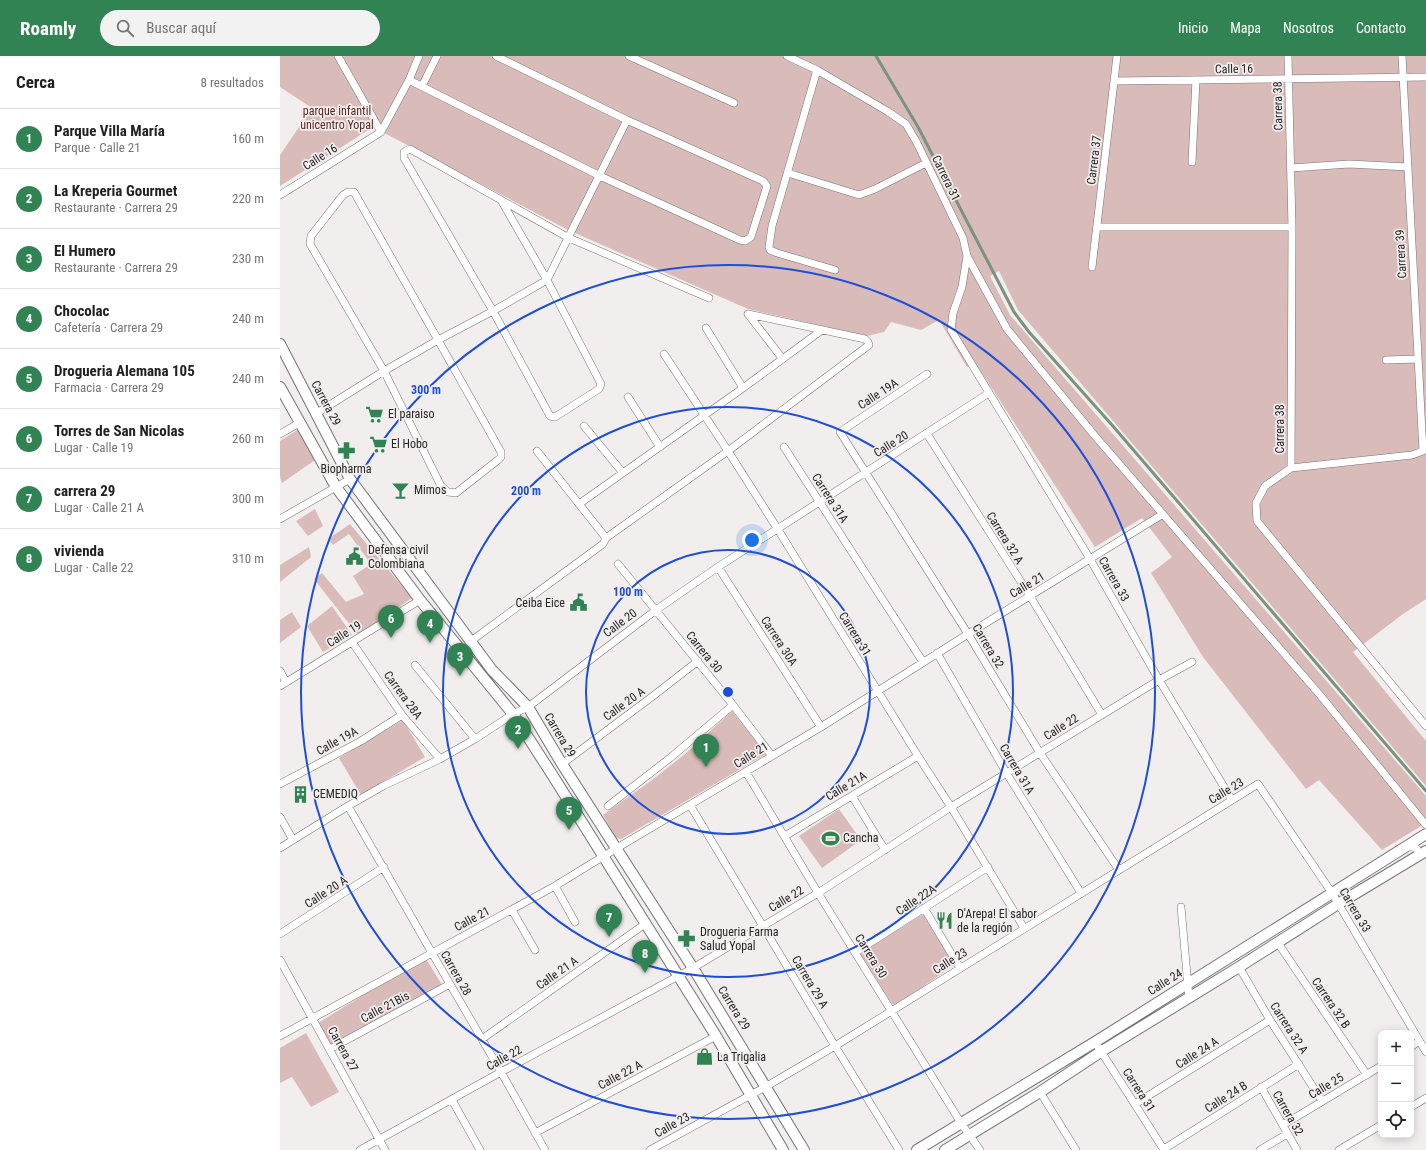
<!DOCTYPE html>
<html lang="es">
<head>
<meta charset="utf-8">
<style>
  :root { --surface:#fff; --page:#f2f2f2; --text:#202124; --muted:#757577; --line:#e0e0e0; --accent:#328354 }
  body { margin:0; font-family:"Roboto Condensed",sans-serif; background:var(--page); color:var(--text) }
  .controls { position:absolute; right:12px; bottom:12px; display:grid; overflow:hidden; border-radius:8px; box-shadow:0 2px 10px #0003 }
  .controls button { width:36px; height:36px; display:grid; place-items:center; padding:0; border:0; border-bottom:1px solid var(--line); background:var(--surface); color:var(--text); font:20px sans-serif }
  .you { position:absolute; left:472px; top:484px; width:14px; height:14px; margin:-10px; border:3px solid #fff; border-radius:50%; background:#1a73e8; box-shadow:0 0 0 6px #1a73e833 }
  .badge { display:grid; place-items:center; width:26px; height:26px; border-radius:50%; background:var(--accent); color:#fff; font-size:13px; font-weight:700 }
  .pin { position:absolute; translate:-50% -33px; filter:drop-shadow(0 1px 2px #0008) }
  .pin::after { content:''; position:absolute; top:21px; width:14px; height:12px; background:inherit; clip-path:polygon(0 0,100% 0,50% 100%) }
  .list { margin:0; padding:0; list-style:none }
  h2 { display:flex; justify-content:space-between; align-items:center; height:52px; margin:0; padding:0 16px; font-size:17px }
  h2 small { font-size:13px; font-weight:400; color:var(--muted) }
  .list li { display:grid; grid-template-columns:26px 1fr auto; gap:12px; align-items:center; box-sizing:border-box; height:60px; padding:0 16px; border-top:1px solid var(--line) }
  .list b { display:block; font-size:15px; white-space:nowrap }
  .list p { margin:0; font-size:13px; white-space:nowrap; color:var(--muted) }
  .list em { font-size:13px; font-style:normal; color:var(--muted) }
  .icon { flex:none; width:22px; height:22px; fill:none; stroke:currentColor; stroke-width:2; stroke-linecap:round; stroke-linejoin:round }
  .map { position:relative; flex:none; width:1146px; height:1094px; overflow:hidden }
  header { display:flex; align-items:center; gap:24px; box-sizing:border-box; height:56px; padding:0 20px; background:var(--accent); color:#fff }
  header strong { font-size:19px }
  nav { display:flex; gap:22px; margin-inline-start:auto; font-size:14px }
  .search { width:280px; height:36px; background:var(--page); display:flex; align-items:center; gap:10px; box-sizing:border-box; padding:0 14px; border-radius:22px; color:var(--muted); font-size:15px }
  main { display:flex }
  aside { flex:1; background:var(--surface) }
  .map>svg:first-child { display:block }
</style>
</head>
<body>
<header>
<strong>Roamly</strong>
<div class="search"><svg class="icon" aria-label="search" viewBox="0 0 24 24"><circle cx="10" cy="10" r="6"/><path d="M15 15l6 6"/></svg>Buscar aquí</div>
<nav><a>Inicio</a><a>Mapa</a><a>Nosotros</a><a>Contacto</a></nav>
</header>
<main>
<aside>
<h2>Cerca<small>8 resultados</small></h2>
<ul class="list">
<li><span class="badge">1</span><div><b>Parque Villa María</b><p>Parque · Calle 21</p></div><em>160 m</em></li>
<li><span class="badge">2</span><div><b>La Kreperia Gourmet</b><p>Restaurante · Carrera 29</p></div><em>220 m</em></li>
<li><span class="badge">3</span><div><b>El Humero</b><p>Restaurante · Carrera 29</p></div><em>230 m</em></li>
<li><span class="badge">4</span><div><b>Chocolac</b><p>Cafetería · Carrera 29</p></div><em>240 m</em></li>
<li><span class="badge">5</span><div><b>Drogueria Alemana 105</b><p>Farmacia · Carrera 29</p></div><em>240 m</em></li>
<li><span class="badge">6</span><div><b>Torres de San Nicolas</b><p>Lugar · Calle 19</p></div><em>260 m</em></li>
<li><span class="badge">7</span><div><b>carrera 29</b><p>Lugar · Calle 21 A</p></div><em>300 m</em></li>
<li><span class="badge">8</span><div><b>vivienda</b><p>Lugar · Calle 22</p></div><em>310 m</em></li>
</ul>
</aside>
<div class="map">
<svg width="1146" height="1094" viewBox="0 0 1146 1094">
  <rect width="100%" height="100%" fill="#f2eeed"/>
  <!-- green -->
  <path fill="#d9bcb9" d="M0,0H1146V543L1123,558L1073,596L1146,685V730L738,254L719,215L710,220L730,259L1146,740V767L1102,794L1039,724L1026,733L923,601L871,517L892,501L862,462L815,491L696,308L687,311L659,264L641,274L611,266L604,276L587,280L468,253L288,174L93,71L0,130V99L32,52L0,31Z
    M19,373L35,404L2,427L0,421V385Z
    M35,453L43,470L28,480L16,465Z
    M70,468L132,542L78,579L34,523L42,517L66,546L84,538L73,520L91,508L69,478L53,489L48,483Z
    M29,491L31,501L0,526V509Z
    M52,550L72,579L43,596L27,570Z
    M12,556L21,571L0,587V564Z
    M452,655L486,698L341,783L336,782L323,759L372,724L405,698Z
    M123,664L145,701L81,739L59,702Z
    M559,753L581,784L542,812L519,780Z
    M643,858L673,907V910L616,949L612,948L580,897Z
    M145,901L162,929L50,991L38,967Z
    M26,977L59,1036L31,1051L12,1021L0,1027V992Z"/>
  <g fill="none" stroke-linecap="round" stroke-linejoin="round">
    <!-- stream -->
    <path stroke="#7a9381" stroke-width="3" d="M596,0L638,71L734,256L749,276L832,369L1146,735"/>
    <defs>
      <path id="street" d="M58,0L101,76
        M349,0L454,47
        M507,0L537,14L607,55L626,68L637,87L683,182L687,200L682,231L673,257L671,274L810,503L879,624L952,744
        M1008,0L1012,171L1011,412L985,430L976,447L977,465L1146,670
        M537,14L492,170L489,191L490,194L497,197L555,214
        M129,24L320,120L460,184L465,185L471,181L487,130L483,125L347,64L216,0
        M834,25L1146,21
        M142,30L157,0
        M912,106L916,24
        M1011,112L1069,108L1128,111
        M508,117L579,139L595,133L646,107
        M68,136H74L158,284L221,396V401L218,404L176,437L168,436L161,430L104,315L30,188L31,180L63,139Z
        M0,139L101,76L129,24L139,0
        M221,144L267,224L321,328L319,333L275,361L270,360L213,255L124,102V96L130,93L289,182L429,242
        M817,171H1012
        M687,200L727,273L815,380L1040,639L1146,769
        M812,211L837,0
        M468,258L502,302
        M426,272L463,332
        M384,298L448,395L497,472L638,700L671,751L744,872
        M1106,304L1138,303
        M647,318L560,376L688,578L760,697L839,814
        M348,341L380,391
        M37,357L104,315L158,284L213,255L267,224L347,64
        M304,370L343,417
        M0,378L21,366
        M647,378L750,540L822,659
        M504,391L643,606
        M257,395L326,482
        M1011,412L1132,399L1143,395L1122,0
        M299,448L463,332L542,274
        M0,463L70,423
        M338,508L453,649L492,700
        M438,511L541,671
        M191,585L323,488L326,482L448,395L589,289L588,286L585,283L468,258
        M72,586L122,659L160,703
        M657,597L727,718L801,837
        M135,609L195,683
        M0,615L6,626
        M0,630L140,544
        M282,708L373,640L418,605
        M466,716L538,837L681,1067L700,1094
        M0,728L81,685L122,659
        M572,740L605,794
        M410,749L555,990L619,1094
        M68,750L152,897L221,1016L265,1094
        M328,750L390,702L453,649
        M0,761L13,784
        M505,780L638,700
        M1125,791H1133L1137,793L1138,796L1136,801
        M0,792L68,750L103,730L160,703L195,683L233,658L248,651L376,554L438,511L709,337
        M275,830L295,866
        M901,851L909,942
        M644,852L680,912
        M232,854L255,894
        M0,878L104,811
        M998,887L1087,1019
        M576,896L708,811
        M0,904L105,1094
        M959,911L990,964L1042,1045
        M0,980L275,830L337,792L541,671L688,578L883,458
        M202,983L365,868
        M815,986L884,1094
        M1131,991L1139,985
        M50,993L170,928
        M981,1031L1017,1094
        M760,1036L796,1094
        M172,1044L200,1094
        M855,1048L990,964
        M1131,1051L1146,1042
        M1003,1069L1101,1010
        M255,1077L436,980
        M884,1093L1019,1008
        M80,1094L221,1016L413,912L538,837L671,751L879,624L912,606
        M370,1094L487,1030L555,990L978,728L1052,837L1146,996
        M980,1094L1007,1078
        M1059,1094L1101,1069"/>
      <path id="secondary" d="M0,288L70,423L212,614L248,651L282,708L413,912L524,1094
        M0,331L56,431L140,544L233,658L273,720L436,980L503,1094
        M637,1094L815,986L1146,778
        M665,1094L760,1036L822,995L959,911L1058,848L1146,795"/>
    </defs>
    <!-- street casing -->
    <use href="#street" stroke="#767373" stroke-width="8"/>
    <!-- secondary casing -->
    <use href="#secondary" stroke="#767373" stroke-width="12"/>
    <!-- street -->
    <use href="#street" stroke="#fff" stroke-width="7"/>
    <!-- secondary -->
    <use href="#secondary" stroke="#fff" stroke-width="10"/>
  </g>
  <!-- distance rings -->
  <g fill="none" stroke="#1d4ed8" stroke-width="2">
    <circle cx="448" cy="636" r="142"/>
    <circle cx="448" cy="636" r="285"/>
    <circle cx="448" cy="636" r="427"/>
  </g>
  <!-- icons -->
  <defs>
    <symbol id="supermarket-bare" viewBox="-9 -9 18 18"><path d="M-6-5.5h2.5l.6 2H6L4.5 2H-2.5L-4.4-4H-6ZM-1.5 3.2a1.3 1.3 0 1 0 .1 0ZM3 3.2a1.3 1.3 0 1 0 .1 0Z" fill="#328354" stroke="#f2eeed" stroke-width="2.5" paint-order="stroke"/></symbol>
    <symbol id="pharmacy-bare" viewBox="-9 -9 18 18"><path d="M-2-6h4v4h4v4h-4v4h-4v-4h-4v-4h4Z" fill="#328354" stroke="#f2eeed" stroke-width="2.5" paint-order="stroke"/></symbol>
    <symbol id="bar-bare" viewBox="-9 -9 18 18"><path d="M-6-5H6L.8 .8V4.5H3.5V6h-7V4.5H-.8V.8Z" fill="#328354" stroke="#f2eeed" stroke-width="2.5" paint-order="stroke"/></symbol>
    <symbol id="civic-bare" viewBox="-9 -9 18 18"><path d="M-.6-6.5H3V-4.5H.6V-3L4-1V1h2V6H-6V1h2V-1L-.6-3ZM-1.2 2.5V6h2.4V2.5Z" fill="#328354" stroke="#f2eeed" stroke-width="2.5" paint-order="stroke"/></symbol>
    <symbol id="building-bare" viewBox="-9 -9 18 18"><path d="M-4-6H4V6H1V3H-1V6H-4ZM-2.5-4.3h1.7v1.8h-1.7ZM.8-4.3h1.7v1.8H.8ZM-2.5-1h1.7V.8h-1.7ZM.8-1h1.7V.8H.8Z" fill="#328354" stroke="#f2eeed" stroke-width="2.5" paint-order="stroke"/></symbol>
    <symbol id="stadium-bare" viewBox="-9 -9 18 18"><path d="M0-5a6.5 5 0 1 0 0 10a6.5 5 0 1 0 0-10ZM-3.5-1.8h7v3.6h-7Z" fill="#328354" stroke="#f2eeed" stroke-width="2.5" paint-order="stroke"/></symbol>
    <symbol id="restaurant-bare" viewBox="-9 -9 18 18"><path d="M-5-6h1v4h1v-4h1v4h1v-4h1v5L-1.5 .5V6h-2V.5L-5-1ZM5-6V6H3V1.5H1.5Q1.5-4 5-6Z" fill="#328354" stroke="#f2eeed" stroke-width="2.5" paint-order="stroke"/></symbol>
    <symbol id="shop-bare" viewBox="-9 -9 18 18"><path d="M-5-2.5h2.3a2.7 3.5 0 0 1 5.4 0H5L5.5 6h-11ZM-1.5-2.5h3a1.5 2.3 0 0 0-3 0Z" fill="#328354" stroke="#f2eeed" stroke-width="2.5" paint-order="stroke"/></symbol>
  </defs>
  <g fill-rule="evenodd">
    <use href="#supermarket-bare" x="82" y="346" width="25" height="25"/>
    <use href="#supermarket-bare" x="86" y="376" width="25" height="25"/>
    <use href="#pharmacy-bare" x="54" y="382" width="25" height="25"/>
    <use href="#bar-bare" x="108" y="422" width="25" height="25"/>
    <use href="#civic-bare" x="62" y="488" width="25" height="25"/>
    <use href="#civic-bare" x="286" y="534" width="25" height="25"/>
    <use href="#building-bare" x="8" y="726" width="25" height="25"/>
    <use href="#stadium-bare" x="538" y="770" width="25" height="25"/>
    <use href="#restaurant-bare" x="652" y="852" width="25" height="25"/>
    <use href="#pharmacy-bare" x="394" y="870" width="25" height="25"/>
    <use href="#shop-bare" x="412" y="988" width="25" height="25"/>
  </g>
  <g text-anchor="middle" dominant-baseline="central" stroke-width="3.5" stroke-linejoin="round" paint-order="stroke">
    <!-- street labels -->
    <g font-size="12" fill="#262424" stroke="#f2eeed">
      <text transform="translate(954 13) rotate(-1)">Calle 16</text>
      <text transform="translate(998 50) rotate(-91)">Carrera 38</text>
      <text transform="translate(40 101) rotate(-32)">Calle 16</text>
      <text transform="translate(814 104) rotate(-83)">Carrera 37</text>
      <text transform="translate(666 122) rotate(64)">Carrera 31</text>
      <text transform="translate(1121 198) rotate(-93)">Carrera 39</text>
      <text transform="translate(598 338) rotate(-33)">Calle 19A</text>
      <text transform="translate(46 347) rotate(62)">Carrera 29</text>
      <text transform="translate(1000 373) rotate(-90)">Carrera 38</text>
      <text transform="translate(611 388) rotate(-32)">Calle 20</text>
      <text transform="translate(550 442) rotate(57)">Carrera 31A</text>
      <text transform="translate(725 482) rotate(58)">Carrera 32 A</text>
      <text transform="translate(834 523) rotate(60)">Carrera 33</text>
      <text transform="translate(747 529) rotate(-31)">Calle 21</text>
      <text transform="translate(340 567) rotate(-37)">Calle 20</text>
      <text transform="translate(64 578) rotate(-32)">Calle 19</text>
      <text transform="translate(575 578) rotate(58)">Carrera 31</text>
      <text transform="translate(499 585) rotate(57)">Carrera 30A</text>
      <text transform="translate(708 590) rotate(59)">Carrera 32</text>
      <text transform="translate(424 596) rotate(51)">Carrera 30</text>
      <text transform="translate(123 639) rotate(54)">Carrera 28A</text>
      <text transform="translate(344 648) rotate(-36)">Calle 20 A</text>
      <text transform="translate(781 671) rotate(-32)">Calle 22</text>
      <text transform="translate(280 679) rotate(59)">Carrera 29</text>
      <text transform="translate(57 685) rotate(-29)">Calle 19A</text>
      <text transform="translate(471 699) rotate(-32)">Calle 21</text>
      <text transform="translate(737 713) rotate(59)">Carrera 31A</text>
      <text transform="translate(566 730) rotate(-31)">Calle 21A</text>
      <text transform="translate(946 735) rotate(-31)">Calle 23</text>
      <text transform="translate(46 836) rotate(-33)">Calle 20 A</text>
      <text transform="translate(506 843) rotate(-31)">Calle 22</text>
      <text transform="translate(636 844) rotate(-33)">Calle 22A</text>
      <text transform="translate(1075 854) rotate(59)">Carrera 33</text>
      <text transform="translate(192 863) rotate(-28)">Calle 21</text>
      <text transform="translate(591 900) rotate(58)">Carrera 30</text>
      <text transform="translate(670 905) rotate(-32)">Calle 23</text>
      <text transform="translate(176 917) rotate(60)">Carrera 28</text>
      <text transform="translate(277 917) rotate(-35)">Calle 21 A</text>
      <text transform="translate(530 926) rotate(59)">Carrera 29 A</text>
      <text transform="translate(885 926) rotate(-32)">Calle 24</text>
      <text transform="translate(1051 947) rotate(56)">Carrera 32 B</text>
      <text transform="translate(105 951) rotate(-28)">Calle 21Bis</text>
      <text transform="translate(454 952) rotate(58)">Carrera 29</text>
      <text transform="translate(1009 972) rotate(57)">Carrera 32 A</text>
      <text transform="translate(63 993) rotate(61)">Carrera 27</text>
      <text transform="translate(917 997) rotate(-32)">Calle 24 A</text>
      <text transform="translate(224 1002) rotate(-29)">Calle 22</text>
      <text transform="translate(340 1019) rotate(-28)">Calle 22 A</text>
      <text transform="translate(1046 1030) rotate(-31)">Calle 25</text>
      <text transform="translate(859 1034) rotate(57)">Carrera 31</text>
      <text transform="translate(946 1041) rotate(-32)">Calle 24 B</text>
      <text transform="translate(1008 1057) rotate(60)">Carrera 32</text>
      <text transform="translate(392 1069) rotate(-29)">Calle 23</text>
    </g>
    <!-- park labels -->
    <g font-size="12" fill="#5d2624" stroke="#f2eeed">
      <text x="57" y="55">parque infantil<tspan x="57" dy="14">unicentro Yopal</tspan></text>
    </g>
    <!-- poi labels -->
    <g font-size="12" fill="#262424" stroke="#f2eeed" text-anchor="start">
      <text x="108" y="358">El paraiso</text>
      <text x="111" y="388">El Hobo</text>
      <text x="66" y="413" text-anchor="middle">Biopharma</text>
      <text x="134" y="434">Mimos</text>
      <text x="88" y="494">Defensa civil<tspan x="88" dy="14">Colombiana</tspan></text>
      <text x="285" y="547" text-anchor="end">Ceiba Eice</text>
      <text x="33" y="738">CEMEDIQ</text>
      <text x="563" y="782">Cancha</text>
      <text x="677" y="858">D'Arepa! El sabor<tspan x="677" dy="14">de la región</tspan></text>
      <text x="420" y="876">Drogueria Farma<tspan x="420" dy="14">Salud Yopal</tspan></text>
      <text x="437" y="1001">La Trigalia</text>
    </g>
  </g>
  <circle cx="448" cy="636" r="6" fill="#1d4ed8" stroke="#f2eeed" stroke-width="2"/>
  <g font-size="12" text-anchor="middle" font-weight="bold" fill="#1d4ed8" stroke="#f2eeed" stroke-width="3.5" stroke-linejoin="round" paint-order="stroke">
    <text x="146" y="338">300 m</text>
    <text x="246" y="439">200 m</text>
    <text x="348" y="540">100 m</text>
  </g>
</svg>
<div class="controls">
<button>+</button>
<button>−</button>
<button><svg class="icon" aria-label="locate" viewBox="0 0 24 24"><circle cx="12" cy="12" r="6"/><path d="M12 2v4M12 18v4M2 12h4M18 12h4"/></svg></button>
</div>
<div class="you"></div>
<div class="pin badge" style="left:426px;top:711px">1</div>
<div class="pin badge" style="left:238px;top:693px">2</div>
<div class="pin badge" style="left:180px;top:620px">3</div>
<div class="pin badge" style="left:150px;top:587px">4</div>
<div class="pin badge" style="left:289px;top:774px">5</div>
<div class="pin badge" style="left:111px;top:582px">6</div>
<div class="pin badge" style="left:329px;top:881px">7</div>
<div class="pin badge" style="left:365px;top:917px">8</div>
</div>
</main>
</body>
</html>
